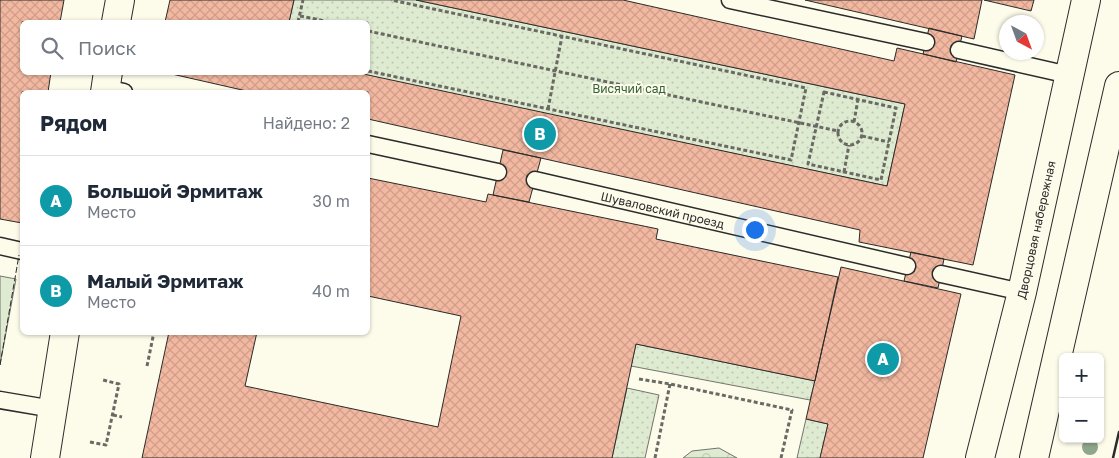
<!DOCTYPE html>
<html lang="ru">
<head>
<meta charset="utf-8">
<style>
  :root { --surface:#fff; --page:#f2f2f3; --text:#1f2937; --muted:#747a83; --line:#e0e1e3; --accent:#0f766e }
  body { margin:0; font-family:"Golos Text",sans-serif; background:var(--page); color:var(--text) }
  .controls { position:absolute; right:15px; bottom:15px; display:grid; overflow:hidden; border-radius:8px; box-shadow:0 1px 4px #0004 }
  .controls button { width:45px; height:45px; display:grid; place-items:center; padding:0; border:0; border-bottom:1px solid var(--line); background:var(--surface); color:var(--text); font:25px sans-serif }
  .compass { position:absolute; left:999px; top:15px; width:45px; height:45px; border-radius:50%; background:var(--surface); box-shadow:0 1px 4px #0004; rotate:139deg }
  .you { position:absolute; left:754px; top:229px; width:18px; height:18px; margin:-12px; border:4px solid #fff; border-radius:50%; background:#1a73e8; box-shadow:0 0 0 8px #1a73e833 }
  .badge { display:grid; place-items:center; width:32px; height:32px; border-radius:50%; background:var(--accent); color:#fff; font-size:16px; font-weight:700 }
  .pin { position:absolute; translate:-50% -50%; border:2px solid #fff; box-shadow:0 1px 5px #0006 }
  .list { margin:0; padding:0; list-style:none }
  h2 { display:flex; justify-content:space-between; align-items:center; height:65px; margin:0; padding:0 20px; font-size:21px }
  h2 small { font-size:16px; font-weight:400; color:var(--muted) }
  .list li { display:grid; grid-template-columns:32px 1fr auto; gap:15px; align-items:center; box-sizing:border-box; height:90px; padding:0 20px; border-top:1px solid var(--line) }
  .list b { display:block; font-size:19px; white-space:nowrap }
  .list p { margin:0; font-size:16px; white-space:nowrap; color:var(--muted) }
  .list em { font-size:16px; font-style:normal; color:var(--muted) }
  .icon { flex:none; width:28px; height:28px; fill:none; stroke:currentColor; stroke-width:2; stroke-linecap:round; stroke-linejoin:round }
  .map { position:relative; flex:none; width:1119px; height:458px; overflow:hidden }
  .search { position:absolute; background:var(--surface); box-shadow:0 1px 4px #0004; left:20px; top:20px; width:350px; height:55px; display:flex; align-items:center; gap:12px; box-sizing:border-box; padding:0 18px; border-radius:8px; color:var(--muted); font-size:19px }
  .panel { position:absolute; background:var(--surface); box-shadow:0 1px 4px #0004; left:20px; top:90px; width:350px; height:245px; border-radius:8px }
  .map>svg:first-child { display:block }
</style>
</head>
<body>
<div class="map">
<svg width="1119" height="458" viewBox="0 0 1119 458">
  <defs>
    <pattern id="grass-dots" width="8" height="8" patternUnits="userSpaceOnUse" patternTransform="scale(1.25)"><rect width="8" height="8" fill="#deebd1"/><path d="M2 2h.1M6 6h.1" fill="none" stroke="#bfcab4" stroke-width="1.8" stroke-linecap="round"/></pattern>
    <pattern id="forest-crowns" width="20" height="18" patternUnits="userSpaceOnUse" patternTransform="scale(1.25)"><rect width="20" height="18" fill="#deebd1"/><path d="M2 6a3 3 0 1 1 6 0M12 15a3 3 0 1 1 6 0" fill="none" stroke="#bfcab4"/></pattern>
    <pattern id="building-cross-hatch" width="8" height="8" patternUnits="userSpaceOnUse" patternTransform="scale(1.25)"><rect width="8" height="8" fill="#f2b8a0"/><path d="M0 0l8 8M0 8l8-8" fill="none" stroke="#d09e8a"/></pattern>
  </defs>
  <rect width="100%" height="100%" fill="#fdfbea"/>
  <!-- grass -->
  <path fill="url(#grass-dots)" stroke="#74746e" d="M294,0H416L905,104L887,186L354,73L368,72V22H289Z
    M636,344L815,381L810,400L631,366Z
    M627,388L659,395L645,458H612Z
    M806,419L828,424L820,458H797Z"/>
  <!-- forest -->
  <path fill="url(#forest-crowns)" stroke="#74746e" d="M719,448L737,458H683L692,451Z"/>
  <!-- park -->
  <path fill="#deebd1" stroke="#74746e" d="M0,276L16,279L0,365Z"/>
  <!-- building -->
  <path fill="url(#building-cross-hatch)" stroke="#2b2b2b" d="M0,0H64L60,22H22V72H51L48,92H22V223L0,219Z
    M170,0H294L289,22H165Z
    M416,0H623L894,61L897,48L1015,75L973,265L859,242L860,230L368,119V92H251L163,72H354L887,186L905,104Z
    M805,0H982L974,39Z
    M984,0H1034L1031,11Z
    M929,28L962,36L956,62L923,54Z
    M503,150L541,158L529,202L493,195Z
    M368,178L486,202L488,194L658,229L656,239L838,277L815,381L636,344L612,458H142L169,332H257L245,386L438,427L461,316L368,296Z
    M911,252L944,259L938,288L904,281Z
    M841,267L961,294L923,458H820L828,424L806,419Z"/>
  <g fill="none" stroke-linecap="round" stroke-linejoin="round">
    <defs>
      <g id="service">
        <path d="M730,0L926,42"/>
        <path d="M959,50L1069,75"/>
        <path d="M105,88L124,92"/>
        <path d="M368,144L498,172"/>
        <path id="s1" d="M535,180L907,266"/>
        <path d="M0,246L22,251"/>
        <path d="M941,274L1022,292"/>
        <path d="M0,400L53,409"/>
      </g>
      <path id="minor" d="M116,22L120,0
        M105,92L108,72
        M45,458L65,332"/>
      <g id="secondary">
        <path id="s2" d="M980,458L1022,292L1086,0"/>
        <path d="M1034,458L1119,86"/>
      </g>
    </defs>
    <!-- service casing -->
    <use href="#service" stroke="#2b2b2b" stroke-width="19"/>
    <!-- minor casing -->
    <use href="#minor" stroke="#2b2b2b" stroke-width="30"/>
    <!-- secondary casing -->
    <use href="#secondary" stroke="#2b2b2b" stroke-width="30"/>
    <!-- path -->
    <path stroke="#6a6964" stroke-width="3" stroke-dasharray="4 2.5" stroke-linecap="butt" d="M300,16L330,22
      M298,22L303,0
      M368,31L838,131
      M368,71L791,160L806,88L391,0
      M824,92L896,108L881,180L808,164Z
      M548,109L562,36
      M838 133a12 12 0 1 1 24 0a12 12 0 1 1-24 0Z
      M854,122L858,99
      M862,136L889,142
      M844,172L849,145
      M147,366L154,332
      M639,379L670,384L792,410L781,458
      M113,415L122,417
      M90,442L106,445L119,384L103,380
      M655,458L670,384"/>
    <!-- service -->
    <use href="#service" stroke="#fdfbea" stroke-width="16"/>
    <!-- minor -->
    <use href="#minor" stroke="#fdfbea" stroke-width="28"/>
    <!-- secondary -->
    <use href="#secondary" stroke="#fdfbea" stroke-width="28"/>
    <!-- fence -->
    <path stroke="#2b2b2b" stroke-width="1" stroke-dasharray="6 2.5" stroke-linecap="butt" d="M0,365L19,255"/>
    <!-- wall -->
    <path stroke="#2b2b2b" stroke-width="2.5" d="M1113,458L1119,432"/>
  </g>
  <!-- trees -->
  <circle fill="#8ea78a" cx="1090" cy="447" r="8"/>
  <g text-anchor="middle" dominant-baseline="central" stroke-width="4" stroke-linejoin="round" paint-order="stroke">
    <!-- park labels -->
    <g font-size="12" fill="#34623c" stroke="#fdfbea">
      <text x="629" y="88">Висячий сад</text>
    </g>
    <!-- street labels -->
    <g font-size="12" fill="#2b2b2b" stroke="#fdfbea">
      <text stroke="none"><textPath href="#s1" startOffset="131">Шуваловский проезд</textPath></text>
      <text stroke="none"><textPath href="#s2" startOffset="235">Дворцовая набережная</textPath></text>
    </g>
  </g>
</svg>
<div class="controls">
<button>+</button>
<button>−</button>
</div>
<svg class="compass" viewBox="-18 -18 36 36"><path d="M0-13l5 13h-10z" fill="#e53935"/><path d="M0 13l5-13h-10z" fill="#747a83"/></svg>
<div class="you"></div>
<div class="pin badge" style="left:883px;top:359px;background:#0f9aa8">A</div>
<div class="pin badge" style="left:540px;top:134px;background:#0f9aa8">B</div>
<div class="search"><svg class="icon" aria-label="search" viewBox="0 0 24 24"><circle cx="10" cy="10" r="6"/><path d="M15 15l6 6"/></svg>Поиск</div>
<section class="panel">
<h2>Рядом<small>Найдено: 2</small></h2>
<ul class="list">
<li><span class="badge" style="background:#0f9aa8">A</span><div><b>Большой Эрмитаж</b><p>Место</p></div><em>30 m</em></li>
<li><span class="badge" style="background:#0f9aa8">B</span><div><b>Малый Эрмитаж</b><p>Место</p></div><em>40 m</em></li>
</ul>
</section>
</div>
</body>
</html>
